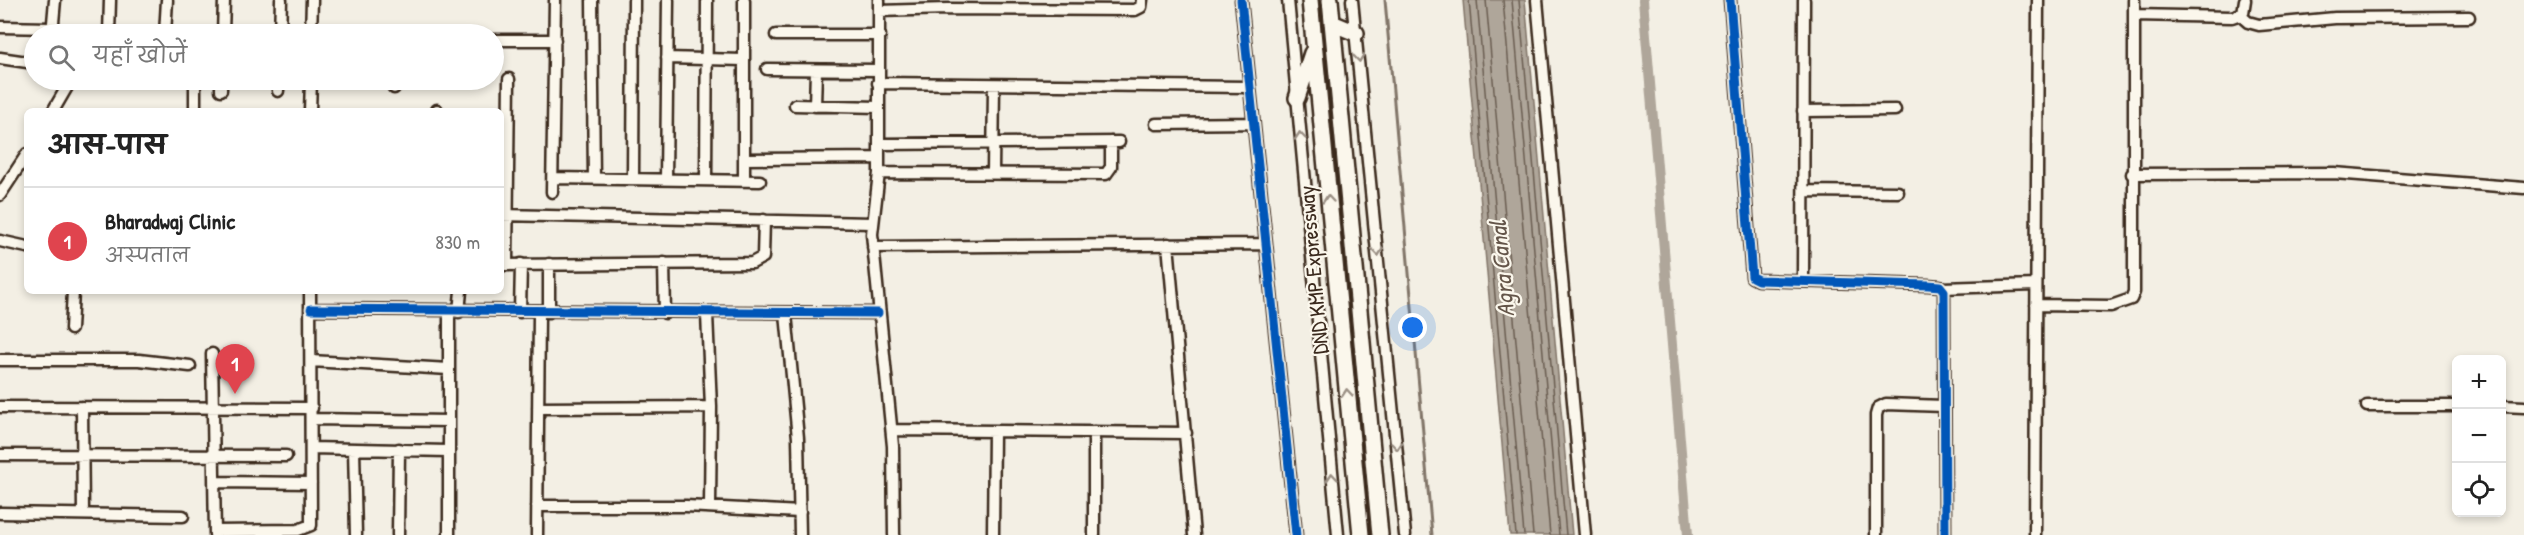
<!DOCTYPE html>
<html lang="hi">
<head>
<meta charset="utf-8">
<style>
  :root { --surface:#fff; --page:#f2f2f2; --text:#222; --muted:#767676; --line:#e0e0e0; --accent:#0f766e }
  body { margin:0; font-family:"Patrick Hand","Playpen Sans Deva",sans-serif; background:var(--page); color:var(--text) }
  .controls { position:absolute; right:18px; bottom:18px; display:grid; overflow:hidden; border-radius:9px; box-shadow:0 3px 9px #0003 }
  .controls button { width:54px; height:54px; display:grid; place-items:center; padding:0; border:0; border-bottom:2px solid var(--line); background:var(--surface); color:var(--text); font:30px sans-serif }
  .you { position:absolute; left:1413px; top:328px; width:21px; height:21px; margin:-15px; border:4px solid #fff; border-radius:50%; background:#1a73e8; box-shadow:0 0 0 9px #1a73e833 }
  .badge { display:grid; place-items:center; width:39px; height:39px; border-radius:50%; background:var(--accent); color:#fff; font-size:20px; font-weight:700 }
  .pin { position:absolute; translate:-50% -50px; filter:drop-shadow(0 2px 3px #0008) }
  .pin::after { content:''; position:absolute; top:32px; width:21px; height:18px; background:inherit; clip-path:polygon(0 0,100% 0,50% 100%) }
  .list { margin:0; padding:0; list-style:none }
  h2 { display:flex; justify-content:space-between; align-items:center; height:78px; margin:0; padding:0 24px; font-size:26px }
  h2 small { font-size:20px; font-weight:400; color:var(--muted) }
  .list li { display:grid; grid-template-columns:39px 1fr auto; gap:18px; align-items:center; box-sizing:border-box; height:108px; padding:0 24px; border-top:2px solid var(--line) }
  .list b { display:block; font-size:22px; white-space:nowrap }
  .list p { margin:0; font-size:20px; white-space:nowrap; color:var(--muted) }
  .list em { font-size:20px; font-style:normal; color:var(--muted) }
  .icon { flex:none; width:33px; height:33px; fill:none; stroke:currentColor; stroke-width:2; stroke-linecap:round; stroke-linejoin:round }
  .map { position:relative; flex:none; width:2524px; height:535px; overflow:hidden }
  .search { position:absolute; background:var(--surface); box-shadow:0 3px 9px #0003; left:24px; top:24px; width:480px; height:66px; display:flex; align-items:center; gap:15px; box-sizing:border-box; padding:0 21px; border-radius:33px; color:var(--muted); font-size:22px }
  .panel { position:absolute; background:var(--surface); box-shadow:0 3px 9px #0003; left:24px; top:108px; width:480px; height:186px; border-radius:9px }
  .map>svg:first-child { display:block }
</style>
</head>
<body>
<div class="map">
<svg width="2524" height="535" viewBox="0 0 2524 535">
  <rect width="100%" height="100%" fill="#f3efe4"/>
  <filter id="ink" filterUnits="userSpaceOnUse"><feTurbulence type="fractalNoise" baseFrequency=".0167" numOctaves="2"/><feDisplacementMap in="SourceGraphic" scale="12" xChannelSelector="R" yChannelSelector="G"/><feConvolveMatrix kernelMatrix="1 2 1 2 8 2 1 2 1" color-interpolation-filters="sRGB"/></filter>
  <g filter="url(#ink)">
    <!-- water -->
    <path fill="#afa69a" stroke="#817468" stroke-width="1.5" d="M1463,0H1525L1572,535H1510Z"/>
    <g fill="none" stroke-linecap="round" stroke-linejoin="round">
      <!-- shore -->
      <path stroke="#695c50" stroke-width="1.5" d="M1469,0L1516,535
        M1477,0L1524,535
        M1486,0L1533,535
        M1503,0L1550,535
        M1512,0L1559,535
        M1519,0L1566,535"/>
      <!-- stream -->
      <path stroke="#817468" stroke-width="3" d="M1385,0L1432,535"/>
      <!-- canal -->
      <path stroke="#afa69a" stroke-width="10" d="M1643,0L1688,535"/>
      <defs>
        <path id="minor" d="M592,0L594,178
          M879,0V173L872,234L893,446L894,535
          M1241,0L1296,535
          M1288,0L1338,535
          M1352,0L1405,535
          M1537,0L1585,535
          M1730,0L1752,277L1758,280L1928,285L1940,286L1944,291L1945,535
          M879,11L947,9L1135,10L1141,7L1142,0
          M2134,15L2232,17L2243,13L2245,0
          M2240,15L2248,22L2259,25L2335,18L2469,17
          M0,27L51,28
          M52,34L55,0
          M109,34L110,0
          M165,34L167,0
          M223,34L224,0
          M280,34L281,0
          M311,34L312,0
          M776,35H880
          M494,40H555
          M0,58L34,63
          M667,58L743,60
          M767,69L879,70
          M195,80V111
          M878,83L1249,87
          M394,88V80
          M221,90V80
          M278,91V80
          M795,105L878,107
          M815,106L816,70
          M53,111L71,80
          M310,111L311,80
          M437,111V110
          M1803,111L1895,110
          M1156,124L1253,123
          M879,144L1119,142
          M744,159L879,158
          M879,173L1106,174L1111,167V142
          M993,173L994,85
          M2132,174L2334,173L2524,188
          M553,178L760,181
          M633,179L634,0
          M666,179L668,0
          M706,180L707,0
          M744,181V0
          M1804,191L1898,192
          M552,192L555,0
          M0,195L27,154
          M501,215L872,223
          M0,241L27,247
          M1168,244L1194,535
          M873,247L1266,244
          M664,263L665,313
          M507,264L509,79
          M501,265L752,263L763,257L764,220
          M1803,281L1804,0
          M1942,288L2036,285
          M2036,305L2111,306L2131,299L2134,292V0
          M311,309L878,313
          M459,312L461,291
          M520,312L521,264
          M549,312V264
          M707,314L711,407L710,507
          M786,314L798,438L800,535
          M71,329L73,291
          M212,354L215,535
          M0,360H139L190,366
          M311,361L449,369
          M2367,406H2456
          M2502,406L2524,407
          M0,407L312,408
          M82,407L83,514
          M538,408L711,407
          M312,419L448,421
          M892,430L1186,433
          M311,448L448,451
          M354,449L356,535
          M0,455L286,456
          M214,482L311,483
          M537,506H686L800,512
          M0,513L183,516
          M215,531L298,530L311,525L310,291
          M398,535L399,449
          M449,535V311
          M537,535L539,313
          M993,535L994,432
          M1094,535V432
          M1876,535V415L1878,408L1886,404L1944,406
          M2035,535L2038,0"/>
        <path id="highway" d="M1310,0L1361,535
          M1330,0L1380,535
          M1332,23L1356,33
          M1297,98L1312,53"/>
      </defs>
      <!-- minor casing -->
      <use href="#minor" stroke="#3b2a1e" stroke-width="15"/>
      <!-- highway casing -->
      <use href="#highway" stroke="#3b2a1e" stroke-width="20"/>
      <!-- minor -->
      <use href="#minor" stroke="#fbf7ec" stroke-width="10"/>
      <!-- highway -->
      <use href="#highway" stroke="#fbf7ec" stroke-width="15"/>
      <defs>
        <path id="cycleway" d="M1241,0L1296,535
          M1730,0L1752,277L1758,280L1928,285L1940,286L1944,291L1945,535
          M311,309L878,313"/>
      </defs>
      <!-- cycleway casing -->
      <use href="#cycleway" stroke="#fbf7ec" stroke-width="13"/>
      <!-- cycleway -->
      <use href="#cycleway" stroke="#0057b8" stroke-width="9"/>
    </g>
    <!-- one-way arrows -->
    <defs><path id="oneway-chevron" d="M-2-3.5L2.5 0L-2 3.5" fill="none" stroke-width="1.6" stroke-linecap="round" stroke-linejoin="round" transform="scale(1.5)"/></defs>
    <g stroke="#9b9085">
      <use href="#oneway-chevron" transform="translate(1359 58) rotate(83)"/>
      <use href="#oneway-chevron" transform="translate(1300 136) rotate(-95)"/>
      <use href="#oneway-chevron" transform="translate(1328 199) rotate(-95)"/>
      <use href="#oneway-chevron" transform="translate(1378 252) rotate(84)"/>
      <use href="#oneway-chevron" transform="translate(1347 393) rotate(-95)"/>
      <use href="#oneway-chevron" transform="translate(1397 446) rotate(85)"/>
      <use href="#oneway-chevron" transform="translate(1332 477) rotate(-95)"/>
    </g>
  </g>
  <g text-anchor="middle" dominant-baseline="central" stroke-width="4.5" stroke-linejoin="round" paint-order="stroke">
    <!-- street labels -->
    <g font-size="22" fill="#3b2a1e" stroke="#fbf7ec">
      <text transform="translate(1313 270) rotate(-95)">DND KMP Expressway</text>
    </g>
    <!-- water labels -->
    <g font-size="24" font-style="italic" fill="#645549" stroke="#fbf7ec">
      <text transform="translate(1501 269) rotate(-95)">Agra Canal</text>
    </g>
  </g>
</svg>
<div class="controls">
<button>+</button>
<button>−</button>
<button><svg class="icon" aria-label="locate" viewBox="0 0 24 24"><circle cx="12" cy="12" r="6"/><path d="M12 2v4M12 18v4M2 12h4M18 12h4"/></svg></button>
</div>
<div class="you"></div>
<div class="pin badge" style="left:235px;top:394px;background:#e0444e">1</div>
<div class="search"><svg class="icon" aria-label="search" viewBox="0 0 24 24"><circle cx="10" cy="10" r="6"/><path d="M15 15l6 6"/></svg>यहाँ खोजें</div>
<section class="panel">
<h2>आस-पास<small></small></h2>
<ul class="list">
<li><span class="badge" style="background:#e0444e">1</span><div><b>Bharadwaj Clinic</b><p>अस्पताल</p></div><em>830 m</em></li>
</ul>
</section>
</div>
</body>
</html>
